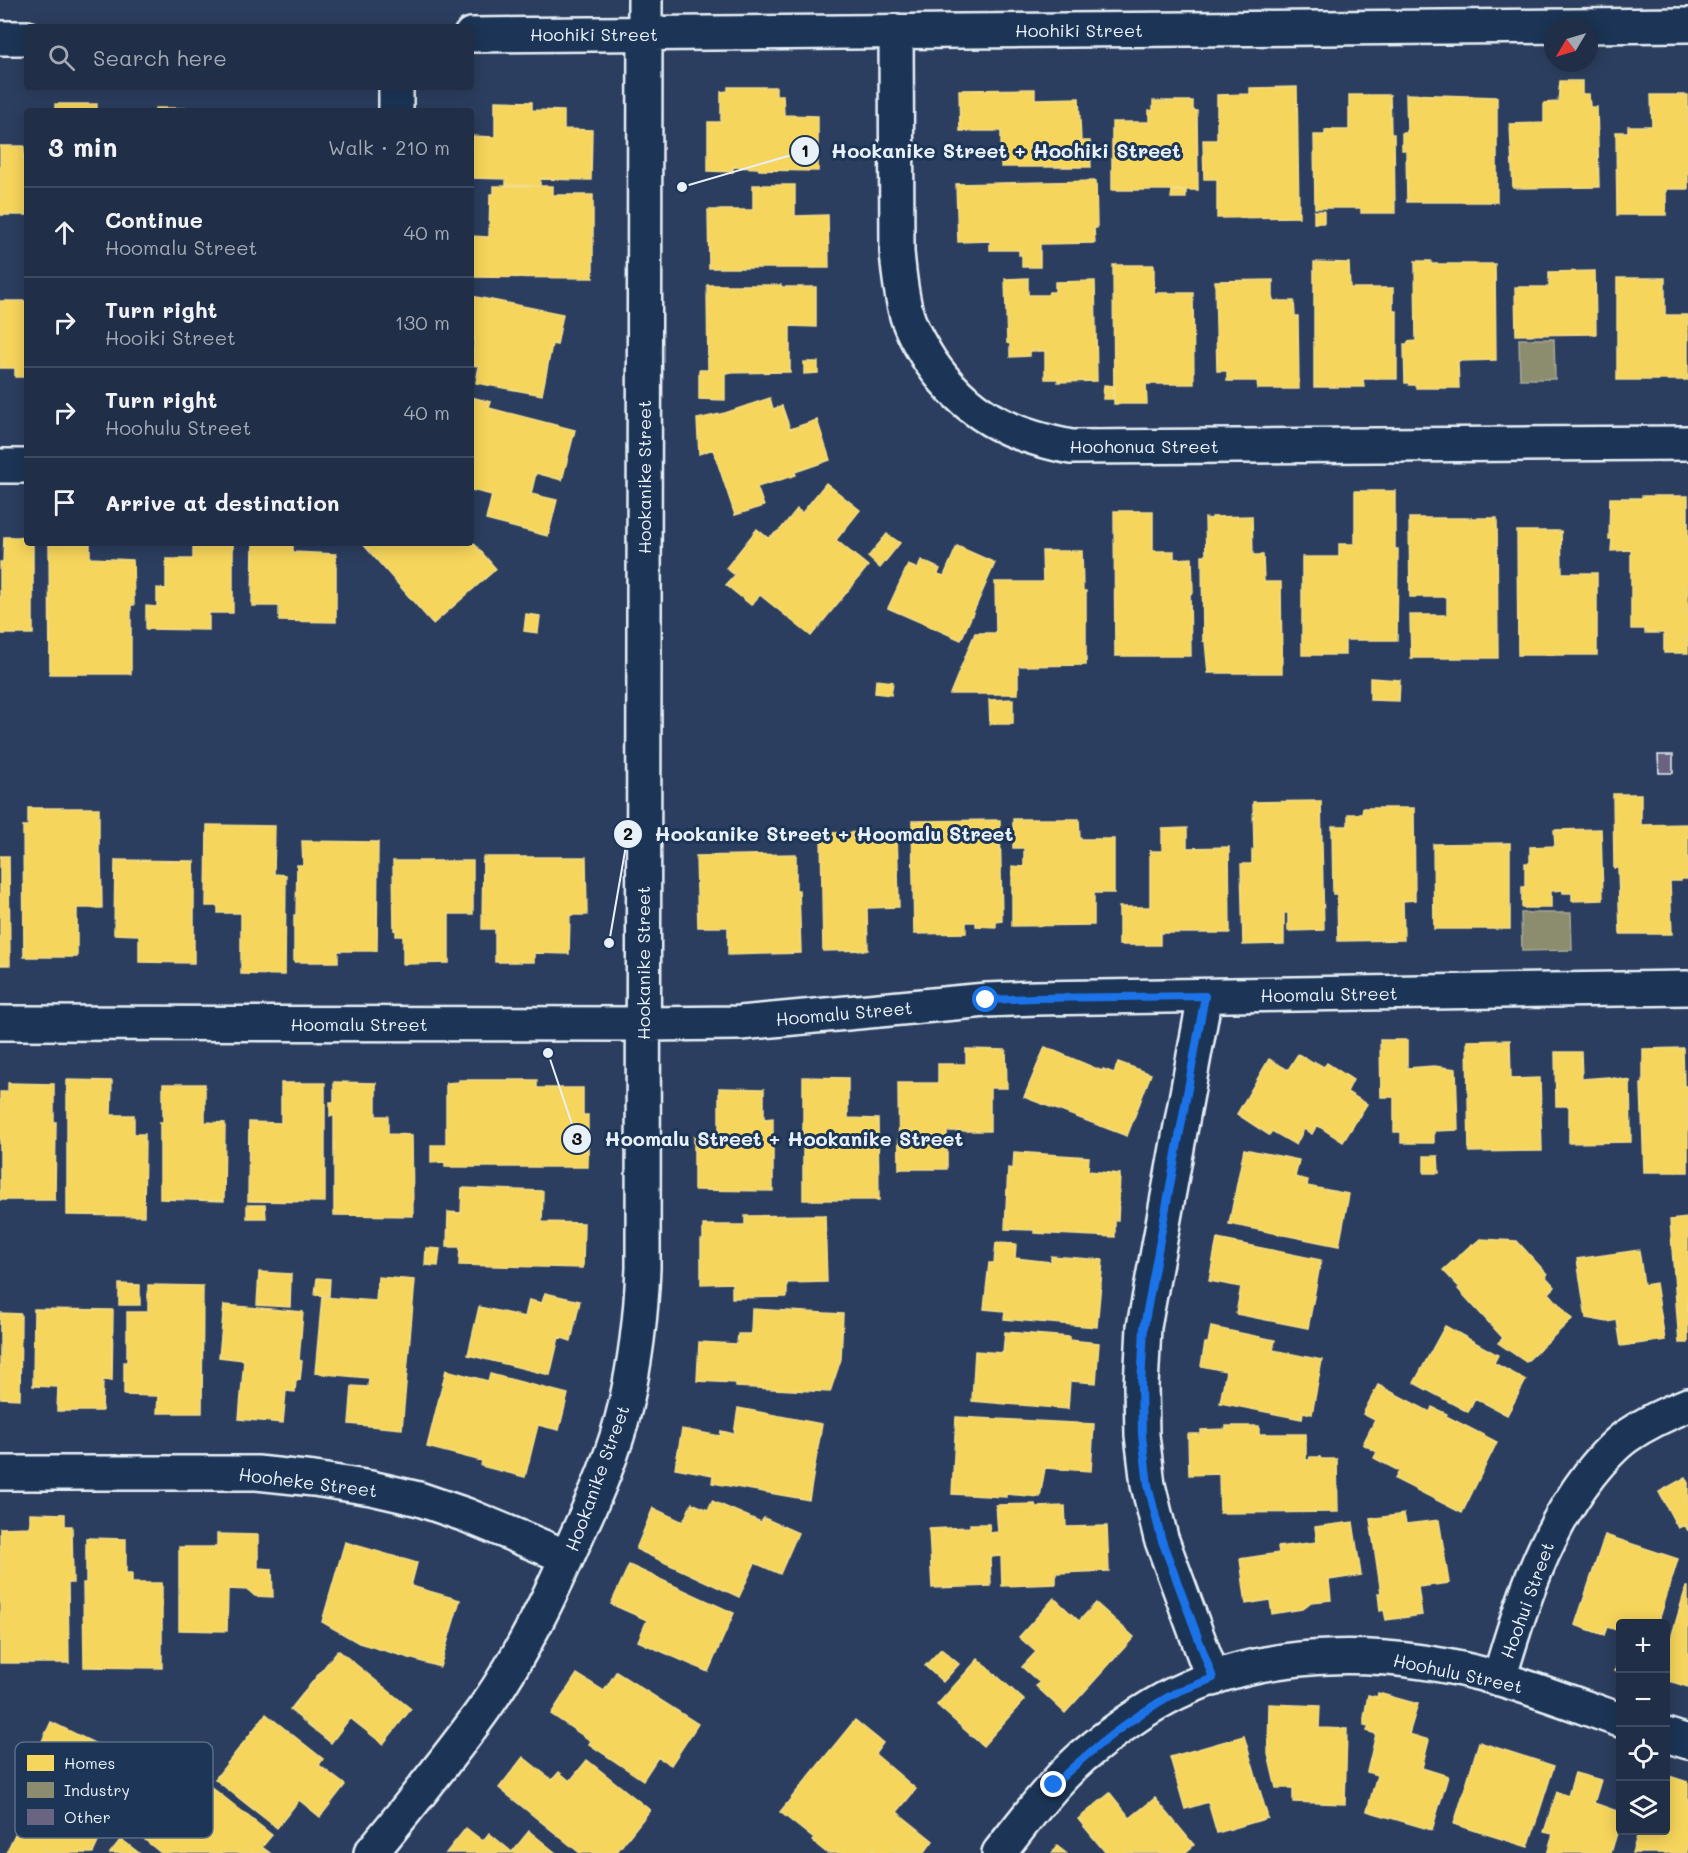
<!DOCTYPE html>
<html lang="en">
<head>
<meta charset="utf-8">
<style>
  :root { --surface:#212e47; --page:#2d3a52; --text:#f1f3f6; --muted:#a2a8b4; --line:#3e4a60 }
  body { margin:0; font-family:Mali,sans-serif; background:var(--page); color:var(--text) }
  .controls { position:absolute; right:18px; bottom:18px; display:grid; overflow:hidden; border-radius:6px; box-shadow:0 3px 15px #0003 }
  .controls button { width:54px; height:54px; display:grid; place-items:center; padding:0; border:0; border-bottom:2px solid var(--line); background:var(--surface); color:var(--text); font:30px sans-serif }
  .compass { position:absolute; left:1544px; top:18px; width:54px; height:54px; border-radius:50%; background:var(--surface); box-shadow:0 3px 15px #0003; rotate:232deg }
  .stop { position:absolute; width:18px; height:18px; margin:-14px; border:4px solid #1a73e8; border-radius:50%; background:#fff }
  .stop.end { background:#1a73e8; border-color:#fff; box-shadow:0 2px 6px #0008 }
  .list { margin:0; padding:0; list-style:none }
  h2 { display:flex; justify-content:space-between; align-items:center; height:78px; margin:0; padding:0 24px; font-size:26px }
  h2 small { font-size:20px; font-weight:400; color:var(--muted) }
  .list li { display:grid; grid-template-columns:39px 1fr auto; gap:18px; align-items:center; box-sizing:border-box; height:90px; padding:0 24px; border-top:2px solid var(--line) }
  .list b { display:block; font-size:22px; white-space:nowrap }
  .list p { margin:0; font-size:20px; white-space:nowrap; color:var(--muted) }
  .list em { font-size:20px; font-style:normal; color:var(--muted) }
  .icon { flex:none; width:33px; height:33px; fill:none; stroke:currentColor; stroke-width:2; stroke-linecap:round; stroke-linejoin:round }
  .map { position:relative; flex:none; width:1688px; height:1853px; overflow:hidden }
  .search { position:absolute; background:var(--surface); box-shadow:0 3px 15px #0003; left:24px; top:24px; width:450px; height:66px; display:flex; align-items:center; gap:15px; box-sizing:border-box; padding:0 21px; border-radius:6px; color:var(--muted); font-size:22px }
  .panel { position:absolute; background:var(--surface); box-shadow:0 3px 15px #0003; left:24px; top:108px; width:450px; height:438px; border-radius:6px }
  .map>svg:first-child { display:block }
</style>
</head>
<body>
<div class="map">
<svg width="1688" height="1853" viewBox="0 0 1688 1853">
  <rect width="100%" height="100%" fill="#2c3e5f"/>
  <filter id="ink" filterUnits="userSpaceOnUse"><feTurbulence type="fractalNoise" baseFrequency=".0167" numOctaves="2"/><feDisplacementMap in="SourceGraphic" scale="12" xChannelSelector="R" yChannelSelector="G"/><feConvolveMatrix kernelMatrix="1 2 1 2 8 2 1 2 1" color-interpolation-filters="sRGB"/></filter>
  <g filter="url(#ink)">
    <!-- homes -->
    <path fill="#f6d55c" stroke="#f2dd8b" stroke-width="1.5" d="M1560,81H1582V94H1589L1590,107H1597L1599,187L1513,188L1510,124L1544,123V103L1558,102Z
      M728,87H776V95H783L784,115L818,116V171L759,170L758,168L733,167V172L708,171V122H721V92L728,91Z
      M1297,87L1299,217L1217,218V179H1204L1203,140H1217V95L1250,94V88Z
      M1035,89V99L1079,98L1081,141H1090L1091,167H1001V131H960L959,90Z
      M1406,94L1497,97V202H1407L1406,150H1402V133H1407Z
      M1349,95H1390L1391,134H1394L1395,213H1361V208H1315L1314,135H1325V130H1349Z
      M1651,95H1688V189H1666V215H1617L1616,132H1628V126H1652Z
      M495,101L532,102V110L564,111V129L592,130L591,180L540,179V186L506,185V179L471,178V136L495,137Z
      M1153,101H1193V110L1197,111L1198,190H1112V122H1149V110L1153,111Z
      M55,104H97V111H55Z
      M155,108H196V111H155Z
      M0,146H24L25,176H27V215H0Z
      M1096,181L1097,228H1094L1095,243L1040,244V267H1022V255H1019V250H990V241L958,242L956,184Z
      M753,185H795V216L828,215L829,268H709L708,210H753Z
      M494,186H553V195H593V278L471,277V236L489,237L490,194H494Z
      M1172,191H1186V198H1171Z
      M1314,211H1324V223H1314Z
      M1415,261H1431V264H1495L1496,360L1458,361L1459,388H1416V385H1409V383H1405L1404,344H1408V342L1416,341Z
      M1314,262L1349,263L1350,288H1393V311H1397V379H1363L1364,387H1314Z
      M1113,265H1154V293H1193L1194,384H1146L1147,404H1114Z
      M1595,271L1596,334L1516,335L1515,287H1549V272Z
      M1028,278V295H1048L1049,292H1055V282L1095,281L1097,381L1058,382V379H1045V351H1030V356L1010,357V344L1007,343L1005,279Z
      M1617,278H1665V315H1688V380H1617Z
      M1273,280V301H1294L1295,316H1298L1299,389H1258L1257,381H1227V371H1217L1215,281Z
      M707,285H781L782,287H816V327L790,326V372L725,373V400L699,399V370H708Z
      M471,296L563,314L557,345L552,344L542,395L476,383L479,366L471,365L474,339H471Z
      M0,301H27V377H15V368H0Z
      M804,362H818V373L804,374Z
      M1104,385L1113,386V399H1103Z
      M471,397L491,402L489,408L575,430L562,480L536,473L531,494L557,500L548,536L486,520L492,495L471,490Z
      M770,398L773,409L782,406L790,429L817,420L830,460L795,472L796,475L757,487L764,506L735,515L713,449L699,454L697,419L725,413Z
      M826,483L860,510L836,540L868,566L811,636L760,595L751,605L726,585L735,575L726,568L757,529L768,538L781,529L797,509L802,513Z
      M1355,491H1395V549H1398L1397,640H1345V655H1302V557H1339V544H1355Z
      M1642,496H1688V653H1664V633H1645V629H1631V550L1611,551L1612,539H1609L1610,498H1642Z
      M1114,511H1153V551H1174V559L1192,558L1193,593L1190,594L1191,656H1115Z
      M1252,516L1253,555H1263L1264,582H1281L1282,673H1208L1205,641H1203L1202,555H1206L1205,518L1212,519V517Z
      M1409,518H1497L1498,658H1411L1410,615H1447V597H1410Z
      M1517,531H1561L1562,573H1597V655H1518Z
      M887,534L900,543L880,568L868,557Z
      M4,537H27V543H33V634H0V562H3Z
      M471,540L496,569L433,624L362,543H471Z
      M49,543H90V558L133,560L134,605H131V674H50Z
      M193,543H233V613H209V630L146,629V606L157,607V588L166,589V559H193Z
      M253,543H293V552L336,554V622L279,621V606H252Z
      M957,546L995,563L961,640L888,608L908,565L918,569L921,560L940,569L938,574L944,576Z
      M1042,551H1082L1083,591H1086V665L1018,666V694H950L975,633H996L995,582H1043Z
      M526,614L540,616L538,633L524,631Z
      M1370,678L1400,680L1399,701L1370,700Z
      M876,680L893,682L891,695L875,693Z
      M1013,699V724H990L989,700Z
      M1613,794H1641V825L1688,824V879H1681V881H1670L1672,934H1620L1618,868H1614Z
      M1321,801L1324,930L1288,931V913H1284V944L1243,945L1241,864H1252V850H1254L1253,802Z
      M28,808H99V854L101,855L102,908H77V957H24L23,826H28Z
      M1363,808H1414L1415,900L1403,901L1404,940L1338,941L1337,894H1333L1332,826H1348V814H1362Z
      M1013,819H1079L1080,839H1114V893H1094V925L1012,926V866L1024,867V848H1013Z
      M1000,820L1002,921L996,922V927L976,926V922H966V933L914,934L912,821Z
      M207,825L275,826L274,874L286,875L285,975L241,974V913H218V906H206Z
      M1187,828V848L1229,847L1230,933H1160V945H1119V907H1150V851H1162V829Z
      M1601,829L1603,900L1572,901V893H1563V890L1551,891V908H1522V887H1525V863H1530V847L1555,846L1554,830Z
      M897,832L899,907L867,908L868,950L823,951L821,833Z
      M302,841L378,842L377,951H338V962H294V915H296L297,865H303Z
      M1510,843V929H1434L1433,844Z
      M796,854V890H799L801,953L728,955V927H698L696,856Z
      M0,856H9L10,965H0Z
      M483,857H586L587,915H570L569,954L534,953V962H495V929H482Z
      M115,860L194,861V963L139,962V935L114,934Z
      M393,861H473V914H449V963L403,964V936H396V929L394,930Z
      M1380,1040H1407V1068L1434,1066L1456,1069L1458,1130L1434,1131V1143H1401V1132H1394V1097H1381Z
      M1510,1040L1511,1079L1540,1078L1542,1151L1469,1152L1467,1041Z
      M1045,1047L1102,1071L1103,1069L1114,1073L1118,1062L1151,1074L1127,1136L1024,1097Z
      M1683,1048L1684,1086H1688V1172H1644L1641,1084H1643V1049Z
      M966,1049L1006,1050L1007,1088H990V1131H947V1169H899L898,1083H938V1064H966Z
      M1555,1052H1581L1582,1079L1608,1077L1630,1081L1631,1142L1569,1143V1106H1556Z
      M1298,1054L1314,1064L1315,1062L1324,1067L1327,1063L1353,1080L1347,1092L1367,1104L1343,1142L1317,1125L1312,1134L1304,1129L1296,1145L1272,1131L1269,1135L1237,1114L1269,1059L1288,1070Z
      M803,1077L848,1078V1118L878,1119L879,1200H803Z
      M67,1080L112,1081L111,1115H134V1134H145L144,1216L67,1215Z
      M459,1080H537V1088H583V1115H588V1167H445V1162L431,1163V1145H446V1083L459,1082Z
      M334,1082L376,1083V1116H388V1134L412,1135L413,1216L334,1215V1116H330V1102H334Z
      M8,1083L54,1084V1122H56L55,1200H0V1092H8Z
      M281,1083H325V1202L248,1201L249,1122L281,1123Z
      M163,1084H205V1122L225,1123L224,1201L160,1199V1122H163Z
      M719,1088L764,1089V1119L773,1118V1191L694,1190V1137L719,1138Z
      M1244,1149L1299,1160L1295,1177L1308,1180L1307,1186L1349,1194L1339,1246L1229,1224Z
      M1014,1152L1089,1157L1088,1171L1120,1174L1118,1220H1115V1237L1034,1233V1230L1005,1229L1008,1168L1013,1169Z
      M1424,1156H1438L1439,1173H1424Z
      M462,1188L543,1191L542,1222L584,1223L583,1268L459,1265L460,1247H447L448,1212L461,1213Z
      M247,1205H265L266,1218H247Z
      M825,1215L827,1282L787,1283V1297L732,1298V1283L701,1284V1240H703V1225H745V1216Z
      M1688,1218V1343H1679L1670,1220Z
      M1217,1239L1321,1260L1308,1328L1236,1314L1241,1287L1209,1281Z
      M1480,1239L1517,1241L1547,1274L1545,1276L1555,1287L1549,1293L1572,1319L1526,1362L1498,1343L1503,1338L1458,1289L1460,1288L1443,1270L1472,1244L1473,1245Z
      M996,1243L1016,1244L1015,1258L1051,1262V1256L1103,1260L1097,1327L1004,1319L1005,1311L984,1309L989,1263H994Z
      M426,1248L440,1249L438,1266L425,1265Z
      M1639,1250L1644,1285L1656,1283L1665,1340L1621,1346L1617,1320L1608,1322L1586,1318L1577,1259Z
      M259,1272L291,1274L290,1307L257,1305Z
      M378,1277L415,1280L402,1429L349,1424L352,1386L368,1387L369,1378L315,1373L322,1297L376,1301Z
      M317,1278L330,1279L329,1296L315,1295Z
      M119,1284L140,1285V1305H119Z
      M148,1285L203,1286L202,1413H157L158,1396L124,1395V1362H127V1312H148Z
      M545,1293L580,1301L571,1341L559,1337L550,1375L468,1355L479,1307L525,1317L529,1300L542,1303Z
      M224,1305L303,1312L299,1360L302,1361L300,1380H296L295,1392L286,1391L283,1423L239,1419L244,1360L219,1357Z
      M34,1309L113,1310L112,1381L103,1380L102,1411H57L58,1387L33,1386Z
      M752,1309L843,1314L841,1359L830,1392L736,1387V1383L697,1381L699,1342L737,1344L738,1334H751Z
      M0,1313L21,1314L20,1399L0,1398Z
      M1445,1326L1498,1355L1494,1363L1526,1380L1507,1415L1475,1398L1468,1412L1414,1383Z
      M1211,1327L1275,1340L1273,1350L1322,1360L1312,1414L1303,1412L1302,1419L1220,1403L1226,1371L1201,1366L1205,1343H1208Z
      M1005,1332L1069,1337V1340L1099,1343L1096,1383L1070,1381L1068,1409L972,1401L975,1351L1003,1353Z
      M446,1370L488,1381L490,1374L568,1394L559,1430L538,1425L525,1477L481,1466L482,1461L427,1447Z
      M1378,1385L1430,1412L1432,1407L1447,1414L1446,1416L1497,1442L1462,1513L1395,1479L1399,1471L1374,1458L1377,1452L1363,1444L1375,1420L1363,1414Z
      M738,1408L822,1424L809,1500L712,1483L713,1475L675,1468L682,1429L720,1436L721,1431L734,1434Z
      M956,1417L1094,1424L1091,1471L1045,1468L1040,1497L1006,1494V1497L952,1494Z
      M1226,1426H1259V1434H1306V1460H1309L1310,1457H1320L1321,1459H1337L1338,1512L1220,1513L1219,1474L1189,1475L1188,1434H1201V1430L1226,1429Z
      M1686,1477L1688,1481V1531L1685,1525L1678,1528L1659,1492Z
      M712,1501L761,1522L764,1518L798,1533L780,1574L755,1563L739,1597L636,1549L653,1508L683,1522L692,1503L708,1510Z
      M1035,1504L1036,1507L1065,1506L1066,1527L1107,1526L1109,1571L1056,1573V1584L1002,1586L1001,1556L990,1557L991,1586L932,1588L929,1529L970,1527V1524H989L990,1533L998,1532L996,1505Z
      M30,1513L65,1514V1526H72L73,1583H68L69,1663H0V1528L30,1527Z
      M1404,1514L1406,1524L1439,1520L1449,1583L1418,1587L1422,1615L1386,1620L1384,1610L1380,1611L1378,1593H1381L1370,1519Z
      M1353,1522L1361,1575L1329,1580L1331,1600L1311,1602L1302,1609L1272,1614L1270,1600L1246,1604L1240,1559L1279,1553L1278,1547L1317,1542L1315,1527Z
      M217,1534L258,1535V1568L272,1569L273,1597L255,1596L248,1590L228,1589L227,1631L179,1630V1547H217Z
      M1605,1535L1678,1559L1658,1624H1620V1631L1607,1627L1604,1635L1575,1625Z
      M86,1538L126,1539V1573H132V1583H162V1668L84,1667L83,1583H86Z
      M345,1542L417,1563L411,1586L460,1600L440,1667L359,1643L322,1622Z
      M629,1565L734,1613L708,1672L638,1641L647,1620L611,1604Z
      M1686,1587H1688V1687L1666,1680L1669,1671L1666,1670V1655Z
      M1054,1598L1079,1621L1096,1603L1134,1637L1065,1713L1036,1686L1040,1683L1022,1667L1036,1652L1019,1637Z
      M941,1649L959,1664L943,1682L925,1666Z
      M338,1650L411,1709L383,1744L350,1718L331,1743L290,1710Z
      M1620,1655V1673L1615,1671Z
      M978,1659L1024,1700L983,1746L937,1705Z
      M616,1672L698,1724L671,1765L658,1757L643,1780L589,1744L591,1741L551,1714L577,1674L604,1691Z
      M1378,1693L1418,1704L1409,1734L1429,1740L1422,1768L1448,1776L1432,1830L1367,1811L1377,1775L1367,1772L1376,1734L1367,1731L1369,1726L1364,1725V1718L1368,1695L1377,1697Z
      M1269,1704L1320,1706L1319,1728L1347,1729L1345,1804L1293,1802V1788H1276L1268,1754Z
      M266,1714L323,1759L319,1765L345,1785L320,1817L299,1800L277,1828L215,1779Z
      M855,1720L883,1743L875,1754L916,1789L897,1812L933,1841L924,1853H876L873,1850L871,1853H827L812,1841L814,1839L780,1812Z
      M51,1722L113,1752L101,1778L124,1788L121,1794L128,1797L117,1822L109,1818L93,1853H6L17,1830L14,1829L32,1792L21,1786Z
      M1244,1736L1268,1818L1217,1833L1208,1802L1185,1809L1170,1757Z
      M1479,1742L1554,1766L1528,1847L1454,1824Z
      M523,1757L552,1780L559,1772L570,1781L587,1760L650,1810L616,1853H580L499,1788Z
      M1575,1773L1601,1780L1594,1803L1620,1812V1823L1611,1853H1547L1553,1834L1544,1832L1557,1792L1568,1796Z
      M196,1775L272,1835L262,1847L270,1853H161L145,1840Z
      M1666,1775L1688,1782V1853H1632L1639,1830H1666Z
      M1110,1793L1130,1818L1155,1798L1194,1845L1185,1853H1106L1078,1819Z
      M466,1828L483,1841L489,1833L512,1852L529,1831L556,1853H446Z
      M121,1839L139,1853H110Z
      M1057,1846L1066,1853H1052Z"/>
    <!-- industry -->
    <path fill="#8c8c6e" stroke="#a8aa97" stroke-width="1.5" d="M1519,339H1554L1555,379H1520Z
      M1521,913H1571L1572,950L1522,951Z"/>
    <!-- building -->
    <path fill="#696481" stroke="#e8f1f8" stroke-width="1.5" d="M1658,755H1673V773H1659Z"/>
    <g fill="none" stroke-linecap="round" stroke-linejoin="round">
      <defs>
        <path id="minor" d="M896,31L897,252C899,274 901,295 907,316C912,332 921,347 930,361C967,415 1009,435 1071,447L1688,443
          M471,35L1688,25
          M0,38H27
          M396,111V87
          M0,466H27
          M1205,996L1144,1327L1141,1386L1142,1435L1148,1485L1161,1538L1213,1679
          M0,1023L643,1024L740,1023L986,1000L1035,998L1688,988
          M0,1473H257L314,1479L371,1488L419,1499L466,1515L567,1557
          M1499,1679C1520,1607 1543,1535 1589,1475C1600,1461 1613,1446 1627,1436C1646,1423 1667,1413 1688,1405
          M1666,1735L1688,1742
          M371,1853C410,1805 450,1757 486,1706C523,1653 551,1594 577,1535C596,1494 615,1451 625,1407C636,1360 641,1317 643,1268L645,0
          M999,1853C1025,1820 1051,1785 1082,1757C1108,1735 1145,1708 1176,1693C1275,1645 1396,1649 1500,1679C1541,1691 1580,1706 1620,1720"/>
      </defs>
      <!-- minor casing -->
      <use href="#minor" stroke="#e8f1f8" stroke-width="38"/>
      <!-- minor -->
      <use href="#minor" stroke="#1d3557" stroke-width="33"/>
    </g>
  </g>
  <g fill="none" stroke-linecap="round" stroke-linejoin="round" filter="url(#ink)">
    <!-- route -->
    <path stroke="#1a73e8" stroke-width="8" d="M986,1000L1035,998L1205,996L1144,1327L1141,1386L1142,1435L1148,1485L1161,1538L1213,1678C1200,1684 1186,1688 1173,1694C1129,1719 1090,1750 1054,1785"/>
  </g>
  <g text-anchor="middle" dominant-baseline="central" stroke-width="6" stroke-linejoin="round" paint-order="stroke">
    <!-- street labels -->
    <g font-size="18" fill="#e8f1f8" stroke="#1d3557">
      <text x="1079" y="30">Hoohiki Street</text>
      <text x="594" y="34">Hoohiki Street</text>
      <text x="1144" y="446">Hoohonua Street</text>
      <text transform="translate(644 477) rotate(-90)">Hookanike Street</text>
      <text transform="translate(643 963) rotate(-90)">Hookanike Street</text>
      <text transform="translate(1329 994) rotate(-1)">Hoomalu Street</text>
      <text transform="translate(844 1013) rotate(-5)">Hoomalu Street</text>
      <text x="359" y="1024">Hoomalu Street</text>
      <text transform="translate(597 1478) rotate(-70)">Hookanike Street</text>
      <text transform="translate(308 1482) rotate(7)">Hooheke Street</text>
      <text transform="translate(1527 1600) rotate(-70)">Hoohui Street</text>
      <text transform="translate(1458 1673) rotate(12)">Hoohulu Street</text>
    </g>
  </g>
  <!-- legend -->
  <rect x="15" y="1742" width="198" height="96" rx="9" fill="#1d3557" stroke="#5a6d87" stroke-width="1.5"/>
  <rect x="27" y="1755" width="27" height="16" fill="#f6d55c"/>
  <rect x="27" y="1782" width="27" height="16" fill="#8c8c6e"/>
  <rect x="27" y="1809" width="27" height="16" fill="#696481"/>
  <g font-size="16" fill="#e8f1f8">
    <text x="64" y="1769">Homes</text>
    <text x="64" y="1796">Industry</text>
    <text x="64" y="1823">Other</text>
  </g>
  <!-- callouts -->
  <path fill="none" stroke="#e8f1f8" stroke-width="2" d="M682 187L805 151M609 943L628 834M548 1053L577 1139"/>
  <g fill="#e8f1f8" stroke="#1d3557" stroke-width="2">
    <circle cx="682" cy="187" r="6"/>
    <circle cx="609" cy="943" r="6"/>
    <circle cx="548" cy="1053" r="6"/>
    <circle cx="805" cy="151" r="15"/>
    <circle cx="628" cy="834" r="15"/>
    <circle cx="577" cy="1139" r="15"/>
  </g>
  <g font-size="18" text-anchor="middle" font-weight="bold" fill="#111">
    <text x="805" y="157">1</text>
    <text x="628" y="840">2</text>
    <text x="577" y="1145">3</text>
  </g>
  <g font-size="20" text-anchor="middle" font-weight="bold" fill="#e8f1f8" stroke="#1d3557" stroke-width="6" stroke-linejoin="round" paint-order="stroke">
    <text x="1006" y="158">Hookanike Street + Hoohiki Street</text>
    <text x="834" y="841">Hookanike Street + Hoomalu Street</text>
    <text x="784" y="1146">Hoomalu Street + Hookanike Street</text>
  </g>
</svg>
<div class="controls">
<button>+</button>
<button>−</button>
<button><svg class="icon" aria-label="locate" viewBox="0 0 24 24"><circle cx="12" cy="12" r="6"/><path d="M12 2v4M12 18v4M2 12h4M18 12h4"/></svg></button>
<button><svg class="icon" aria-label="layers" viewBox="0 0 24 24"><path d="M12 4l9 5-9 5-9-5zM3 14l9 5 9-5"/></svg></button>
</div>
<svg class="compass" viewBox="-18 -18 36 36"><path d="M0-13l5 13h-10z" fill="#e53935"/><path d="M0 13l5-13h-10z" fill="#a2a8b4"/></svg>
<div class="stop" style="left:986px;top:1000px"></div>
<div class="stop end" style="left:1054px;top:1785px"></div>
<div class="search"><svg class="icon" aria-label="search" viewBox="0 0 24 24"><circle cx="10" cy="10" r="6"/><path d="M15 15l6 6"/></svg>Search here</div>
<section class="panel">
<h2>3 min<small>Walk · 210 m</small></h2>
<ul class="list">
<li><svg class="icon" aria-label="ahead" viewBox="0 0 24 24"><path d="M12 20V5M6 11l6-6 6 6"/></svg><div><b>Continue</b><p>Hoomalu Street</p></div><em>40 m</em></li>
<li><svg class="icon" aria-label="right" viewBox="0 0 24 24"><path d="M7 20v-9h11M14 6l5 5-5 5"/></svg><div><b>Turn right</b><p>Hooiki Street</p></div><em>130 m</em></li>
<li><svg class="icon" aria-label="right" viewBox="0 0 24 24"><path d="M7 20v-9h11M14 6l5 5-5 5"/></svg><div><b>Turn right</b><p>Hoohulu Street</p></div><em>40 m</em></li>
<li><svg class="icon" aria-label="arrive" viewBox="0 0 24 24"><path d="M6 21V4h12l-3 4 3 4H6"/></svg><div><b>Arrive at destination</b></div></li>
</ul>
</section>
</div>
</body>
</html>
